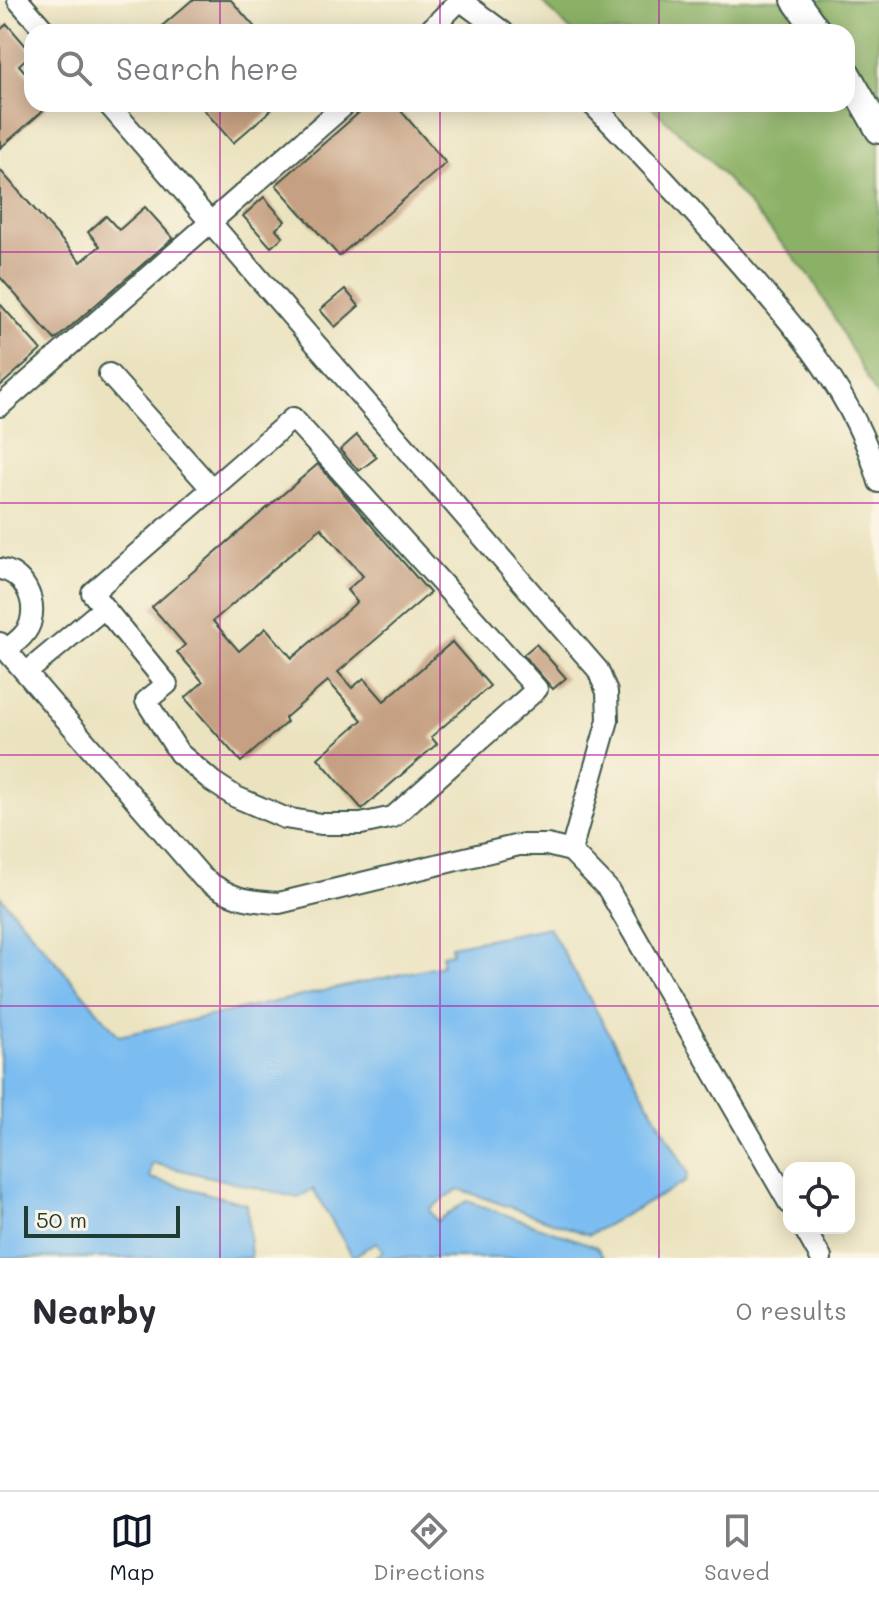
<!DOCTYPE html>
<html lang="en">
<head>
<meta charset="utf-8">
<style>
  :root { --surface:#fff; --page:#f2f2f3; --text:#2b2b33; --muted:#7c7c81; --line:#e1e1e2; --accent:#111827 }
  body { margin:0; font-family:Mali,sans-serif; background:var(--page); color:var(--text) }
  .controls { position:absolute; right:24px; bottom:24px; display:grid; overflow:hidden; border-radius:16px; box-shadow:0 4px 20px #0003 }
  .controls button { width:72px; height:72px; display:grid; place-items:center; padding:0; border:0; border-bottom:2px solid var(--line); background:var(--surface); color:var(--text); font:40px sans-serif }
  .scale { position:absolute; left:24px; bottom:20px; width:156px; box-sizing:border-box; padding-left:8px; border:4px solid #1f3d34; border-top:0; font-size:22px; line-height:28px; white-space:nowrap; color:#1f3d34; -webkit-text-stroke:6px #fcf5e5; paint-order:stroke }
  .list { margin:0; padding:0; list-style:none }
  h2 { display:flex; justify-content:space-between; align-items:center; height:104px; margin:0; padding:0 32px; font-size:34px }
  h2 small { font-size:26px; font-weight:400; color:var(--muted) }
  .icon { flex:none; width:44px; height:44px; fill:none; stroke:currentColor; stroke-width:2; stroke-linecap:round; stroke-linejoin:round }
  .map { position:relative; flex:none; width:879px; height:1258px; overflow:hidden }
  .search { position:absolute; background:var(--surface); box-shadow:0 4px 20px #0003; left:24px; right:24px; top:24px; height:88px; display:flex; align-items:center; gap:20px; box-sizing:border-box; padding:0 28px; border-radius:24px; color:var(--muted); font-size:30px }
  .sheet { height:232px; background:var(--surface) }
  nav { display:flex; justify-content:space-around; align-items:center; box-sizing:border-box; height:112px; border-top:2px solid var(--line); background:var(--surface); font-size:22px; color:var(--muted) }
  nav a { display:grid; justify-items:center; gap:4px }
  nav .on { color:var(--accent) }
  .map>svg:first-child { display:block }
</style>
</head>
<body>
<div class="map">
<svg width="879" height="1258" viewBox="0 0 879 1258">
  <rect width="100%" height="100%" fill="#fcf5e5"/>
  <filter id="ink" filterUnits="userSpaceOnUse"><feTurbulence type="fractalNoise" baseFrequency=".0125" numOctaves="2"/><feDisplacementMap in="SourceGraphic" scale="16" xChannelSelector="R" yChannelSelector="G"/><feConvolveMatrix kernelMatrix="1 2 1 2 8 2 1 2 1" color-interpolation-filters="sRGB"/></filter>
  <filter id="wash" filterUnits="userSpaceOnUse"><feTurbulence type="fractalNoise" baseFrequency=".006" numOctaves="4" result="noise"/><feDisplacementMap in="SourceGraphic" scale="32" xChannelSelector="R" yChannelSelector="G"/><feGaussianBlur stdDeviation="1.8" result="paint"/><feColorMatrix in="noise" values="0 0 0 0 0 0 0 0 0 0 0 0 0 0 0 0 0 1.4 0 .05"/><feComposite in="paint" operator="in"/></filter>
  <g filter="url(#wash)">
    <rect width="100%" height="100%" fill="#ebe3c0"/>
    <!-- forest -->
    <path fill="#8bb166" stroke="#55774d" stroke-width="2" d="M540,0H879V400L813,280L711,161L648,104H847V32H572Z"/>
    <!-- water -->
    <path fill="#7bbdf1" stroke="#4d7d92" stroke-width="2" d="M0,896L119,1036L442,965V955L452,953L451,946L549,927L688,1173L685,1182L589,1235L459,1189L429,1209L437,1221L467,1201L597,1247L604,1258H374L383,1251L376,1242L353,1257L313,1189L298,1198L152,1163L150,1178L247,1204L251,1258H0Z"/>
    <g id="blocks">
      <!-- building -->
      <path fill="#c6a082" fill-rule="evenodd" d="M192,0H231L259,32H155Z
        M7,24L32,53L19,65L32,80V104H51L0,148V30Z
        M199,104H278L233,143Z
        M369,104H395L446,163L339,256L276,185Z
        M0,170L81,262L100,246L88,232L106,216L119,230L145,207L173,238L55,340L0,277Z
        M264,197L285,221L276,229L283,237L271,247L243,216Z
        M345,289L359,306L335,327L320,310Z
        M0,304L41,350L0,386Z
        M357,435L377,457L359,471L340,450Z
        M318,464L430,593L338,672L352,688L364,678L384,701L452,642L490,686L431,737L437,744L362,809L318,758L362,720L328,681L285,718L287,722L241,762L185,698L203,682L177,652L185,645L152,607ZM321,528L363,576L347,590L357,602L292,658L266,628L239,651L213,621Z
        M536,644L566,678L553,689L523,655Z"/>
    </g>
  </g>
  <g filter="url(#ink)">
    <use href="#blocks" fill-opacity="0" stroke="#3e5649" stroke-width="2"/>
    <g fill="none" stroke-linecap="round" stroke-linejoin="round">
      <defs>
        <path id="minor" d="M18,0L46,32
          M428,32L460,0L503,32
          M108,104L598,670L607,692L608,720L571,851
          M592,104C640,152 685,202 730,253C791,322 854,391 879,482
          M109,374L212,489
          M0,406L346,104
          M293,418L537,689L393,817L361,824H321L285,818L236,797L213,782L179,753L146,701L167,684L92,593Z
          M0,569C23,573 36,598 31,620C29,633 16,642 6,650
          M0,643L203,878C230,898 245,901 279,903L519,845H547L571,851L608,889L789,1203
          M26,673L104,608
          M804,1228L821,1258"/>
        <path id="major" d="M795,0L818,32
          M847,74L879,130"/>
      </defs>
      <!-- minor casing -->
      <use href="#minor" stroke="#3e5649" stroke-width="24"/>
      <!-- major casing -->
      <use href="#major" stroke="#3e5649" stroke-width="30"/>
      <!-- minor -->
      <use href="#minor" stroke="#fff" stroke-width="20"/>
      <!-- major -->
      <use href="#major" stroke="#fff" stroke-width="26"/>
    </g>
  </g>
  <!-- grid -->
  <path fill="none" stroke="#b5179e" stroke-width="2" stroke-opacity="0.55" d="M220,0V32M440,0V32M659,0V32M220,104V1258M440,104V1258M659,104V1258M0,252H879M0,503H879M0,755H879M0,1006H879"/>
</svg>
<div class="controls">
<button><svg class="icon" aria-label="locate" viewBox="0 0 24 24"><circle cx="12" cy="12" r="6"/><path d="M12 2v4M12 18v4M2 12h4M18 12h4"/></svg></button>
</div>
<div class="scale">50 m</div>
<div class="search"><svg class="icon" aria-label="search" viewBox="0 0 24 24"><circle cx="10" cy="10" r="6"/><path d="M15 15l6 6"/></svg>Search here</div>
</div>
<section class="sheet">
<h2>Nearby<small>0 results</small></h2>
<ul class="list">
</ul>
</section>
<nav>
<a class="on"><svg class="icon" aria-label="map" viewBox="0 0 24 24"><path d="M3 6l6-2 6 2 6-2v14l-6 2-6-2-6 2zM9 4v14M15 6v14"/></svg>Map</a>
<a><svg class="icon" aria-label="directions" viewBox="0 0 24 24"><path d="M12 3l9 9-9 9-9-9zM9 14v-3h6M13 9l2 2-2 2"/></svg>Directions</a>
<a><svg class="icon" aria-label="saved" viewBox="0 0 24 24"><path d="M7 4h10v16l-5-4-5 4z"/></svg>Saved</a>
</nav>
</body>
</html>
